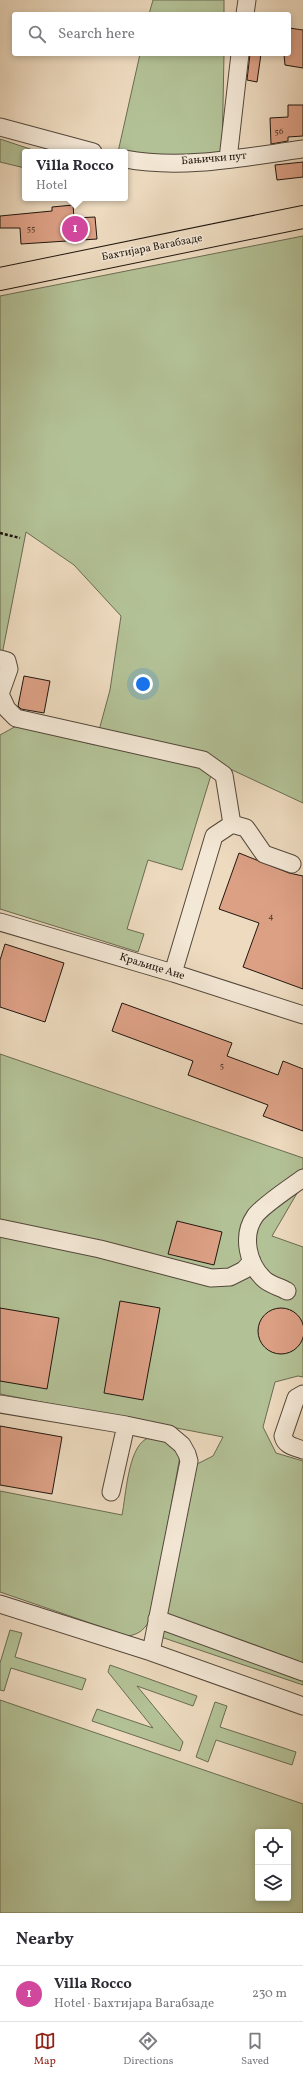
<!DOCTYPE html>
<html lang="en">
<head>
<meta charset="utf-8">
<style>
  :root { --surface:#fff; --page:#f2f2f3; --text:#2b2b33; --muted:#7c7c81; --line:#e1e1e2; --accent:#8f2418 }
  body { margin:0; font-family:Vollkorn,serif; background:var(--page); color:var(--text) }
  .controls { position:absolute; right:12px; bottom:12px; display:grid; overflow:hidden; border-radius:4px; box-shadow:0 2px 6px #0003 }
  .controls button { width:36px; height:36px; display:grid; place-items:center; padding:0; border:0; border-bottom:1px solid var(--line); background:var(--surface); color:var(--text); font:20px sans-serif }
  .you { position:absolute; left:143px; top:684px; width:14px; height:14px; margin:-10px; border:3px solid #fff; border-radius:50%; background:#1a73e8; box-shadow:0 0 0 6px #1a73e833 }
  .badge { display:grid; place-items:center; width:26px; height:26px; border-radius:50%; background:var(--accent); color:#fff; font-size:13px; font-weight:700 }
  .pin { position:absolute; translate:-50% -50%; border:2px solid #fff; box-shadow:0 1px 4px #0006 }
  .popup { position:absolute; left:22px; top:149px; width:106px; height:52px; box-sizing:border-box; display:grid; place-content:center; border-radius:4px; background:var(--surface); filter:drop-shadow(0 1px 3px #0005); font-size:13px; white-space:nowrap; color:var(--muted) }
  .popup b { font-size:15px; color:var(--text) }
  .popup::after { content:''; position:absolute; left:50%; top:100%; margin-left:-8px; border:8px solid transparent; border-top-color:var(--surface) }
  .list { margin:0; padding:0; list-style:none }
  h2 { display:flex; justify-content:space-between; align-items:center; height:52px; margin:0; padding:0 16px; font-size:17px }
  h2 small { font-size:13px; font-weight:400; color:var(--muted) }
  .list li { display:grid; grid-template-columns:26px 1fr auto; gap:12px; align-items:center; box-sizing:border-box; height:56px; padding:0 16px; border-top:1px solid var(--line) }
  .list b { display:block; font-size:15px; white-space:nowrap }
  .list p { margin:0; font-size:13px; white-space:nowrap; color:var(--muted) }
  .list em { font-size:13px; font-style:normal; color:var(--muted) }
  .icon { flex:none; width:22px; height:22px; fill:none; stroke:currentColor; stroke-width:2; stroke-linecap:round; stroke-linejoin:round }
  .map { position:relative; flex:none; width:303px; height:1913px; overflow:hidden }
  .search { position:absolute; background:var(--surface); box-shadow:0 2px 6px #0003; left:12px; right:12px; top:12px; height:44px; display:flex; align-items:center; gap:10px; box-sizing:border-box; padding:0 14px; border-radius:4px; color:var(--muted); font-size:15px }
  .sheet { height:108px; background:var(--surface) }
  nav { display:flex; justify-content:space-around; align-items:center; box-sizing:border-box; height:56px; border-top:1px solid var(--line); background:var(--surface); font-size:11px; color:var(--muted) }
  nav a { display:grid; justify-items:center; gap:2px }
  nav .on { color:var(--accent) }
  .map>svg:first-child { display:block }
</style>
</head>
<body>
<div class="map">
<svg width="303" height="1913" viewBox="0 0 303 1913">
  <rect width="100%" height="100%" fill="#eddabf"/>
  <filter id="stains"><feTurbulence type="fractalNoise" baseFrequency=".005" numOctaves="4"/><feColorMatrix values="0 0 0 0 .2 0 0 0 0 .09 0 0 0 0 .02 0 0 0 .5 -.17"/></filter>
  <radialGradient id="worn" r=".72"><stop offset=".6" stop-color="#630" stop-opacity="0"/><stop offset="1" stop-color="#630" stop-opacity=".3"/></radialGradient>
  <!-- green -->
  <path fill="#b3c196" stroke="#6a6c52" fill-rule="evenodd" d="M153,0H224V14H149Z
    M140,54H224L222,156L155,159L118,152Z
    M0,139L39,152H25V168L0,162Z
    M303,236V803L215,762L182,870L148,860L127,929L144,934L138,952L0,909V735L18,725L95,745L110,690L121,616L74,565L26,532L0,665V296Z
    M0,1054L303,1158V1183L272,1236L303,1247V1377L298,1376L275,1382L263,1427L276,1453L303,1461V1685L161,1637L197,1464L213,1456L223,1437L0,1394Z
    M164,1437L180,1456L151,1618C145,1629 140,1634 128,1636L0,1592V1491L122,1515C126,1495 128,1449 146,1439C150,1436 159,1437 164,1437Z
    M10,1630L22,1633L15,1657L86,1679L82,1690L11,1668L4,1691L0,1690V1663Z
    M110,1665L197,1696L193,1706L137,1686L183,1742L180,1751L92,1721L97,1709L153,1728L108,1672Z
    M0,1700L303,1804V1913H0ZM258,1832H288V1898H258Z
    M215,1702L227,1706L220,1727L296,1752L292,1765L216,1740L208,1762L196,1757Z"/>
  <!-- building -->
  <path fill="#dca085" stroke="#21170f" d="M289,28L303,30V68L285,65L284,54H289Z
    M250,54H261L257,82L247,80Z
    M288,105H303V136L288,137V141L271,144L270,118L288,117Z
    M303,162V177L277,180L275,165Z
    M73,205L74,218L95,217L97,239L21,244L20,228H0V216L52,211V207Z
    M24,676L50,681L44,713L21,709L18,706Z
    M239,853L289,873L303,876V989L243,967L259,923L219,909Z
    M5,944L64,963L45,1022L0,1007V960Z
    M122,1003L232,1043L227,1056L278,1075L283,1061L303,1069V1131L263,1116L268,1105L188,1075L193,1061L112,1031Z
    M177,1221L222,1232L214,1265L168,1254Z
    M120,1301L160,1308L143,1400L104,1393Z
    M258 1331a23 23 0 1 1 46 0a23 23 0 1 1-46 0Z
    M0,1308L59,1318L47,1389L0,1381Z
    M0,1426L62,1437L52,1494L0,1485Z"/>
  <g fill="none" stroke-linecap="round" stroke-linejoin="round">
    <defs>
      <path id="minor" d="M245,14L247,0
        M0,127L93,152
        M125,159C183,170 245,157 303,149
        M228,159L240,54
        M0,659L7,661L9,669L0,694L7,709L16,718L203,760L224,775L232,824
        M0,922L173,973L303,1015
        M173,973L214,836L232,824L246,828L264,854L292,864
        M0,1228L100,1249L211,1278L230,1277L244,1270L252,1261
        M287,1291C280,1287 271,1285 265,1280C248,1265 241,1236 255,1216C263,1205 291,1187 303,1178
        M303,1394L296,1398L283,1436C285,1446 295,1447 303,1450
        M0,1404L126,1425L169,1434L182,1445L187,1454L189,1461L151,1652
        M111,1492L126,1425
        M0,1604L151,1652L303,1706
        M157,1619L303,1672"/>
      <path id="major" d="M0,279L303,217"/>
    </defs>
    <!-- minor casing -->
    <use href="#minor" stroke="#54483b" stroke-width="19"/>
    <!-- major casing -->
    <use href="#major" stroke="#21170f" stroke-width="24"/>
    <!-- path -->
    <path stroke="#21170f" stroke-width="2.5" stroke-dasharray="3 2" stroke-linecap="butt" d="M0,533L20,538"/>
    <!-- minor -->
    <use href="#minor" stroke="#f3e7d5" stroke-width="17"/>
    <!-- major -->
    <use href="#major" stroke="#eddabf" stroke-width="22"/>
  </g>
  <g text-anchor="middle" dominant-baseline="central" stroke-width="3.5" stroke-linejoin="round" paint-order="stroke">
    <!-- number labels -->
    <g font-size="9" fill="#50392c">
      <text x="279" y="131">56</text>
      <text x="31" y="228">55</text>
      <text x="271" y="916">4</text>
      <text x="222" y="1065">5</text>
    </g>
    <!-- street labels -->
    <g font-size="11" fill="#21170f" stroke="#f3e7d5">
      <text transform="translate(214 159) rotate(-5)">Бањички пут</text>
      <text transform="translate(152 248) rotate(-11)">Бахтијара Вагабзаде</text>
      <text transform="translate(152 967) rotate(17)">Краљице Ане</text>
    </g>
  </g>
  <rect width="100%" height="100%" filter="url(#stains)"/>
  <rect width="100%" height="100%" fill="url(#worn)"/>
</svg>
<div class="controls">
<button><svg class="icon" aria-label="locate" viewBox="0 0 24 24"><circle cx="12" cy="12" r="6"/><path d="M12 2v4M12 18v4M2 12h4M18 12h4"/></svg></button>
<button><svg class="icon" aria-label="layers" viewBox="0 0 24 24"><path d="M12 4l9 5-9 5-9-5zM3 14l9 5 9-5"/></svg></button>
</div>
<div class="you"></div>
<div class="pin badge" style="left:75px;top:229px;background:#d1479c">1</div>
<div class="popup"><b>Villa Rocco</b>Hotel</div>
<div class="search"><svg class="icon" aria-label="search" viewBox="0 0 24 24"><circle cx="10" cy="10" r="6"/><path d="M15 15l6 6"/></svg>Search here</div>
</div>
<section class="sheet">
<h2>Nearby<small></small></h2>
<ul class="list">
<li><span class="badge" style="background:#d1479c">1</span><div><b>Villa Rocco</b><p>Hotel · Бахтијара Вагабзаде</p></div><em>230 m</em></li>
</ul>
</section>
<nav>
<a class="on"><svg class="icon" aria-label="map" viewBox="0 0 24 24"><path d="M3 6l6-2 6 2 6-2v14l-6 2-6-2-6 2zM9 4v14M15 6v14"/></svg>Map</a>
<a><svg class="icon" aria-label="directions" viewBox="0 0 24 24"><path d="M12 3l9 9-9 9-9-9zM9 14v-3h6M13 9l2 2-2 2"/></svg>Directions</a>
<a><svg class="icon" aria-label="saved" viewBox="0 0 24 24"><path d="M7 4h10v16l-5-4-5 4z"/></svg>Saved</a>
</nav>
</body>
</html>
